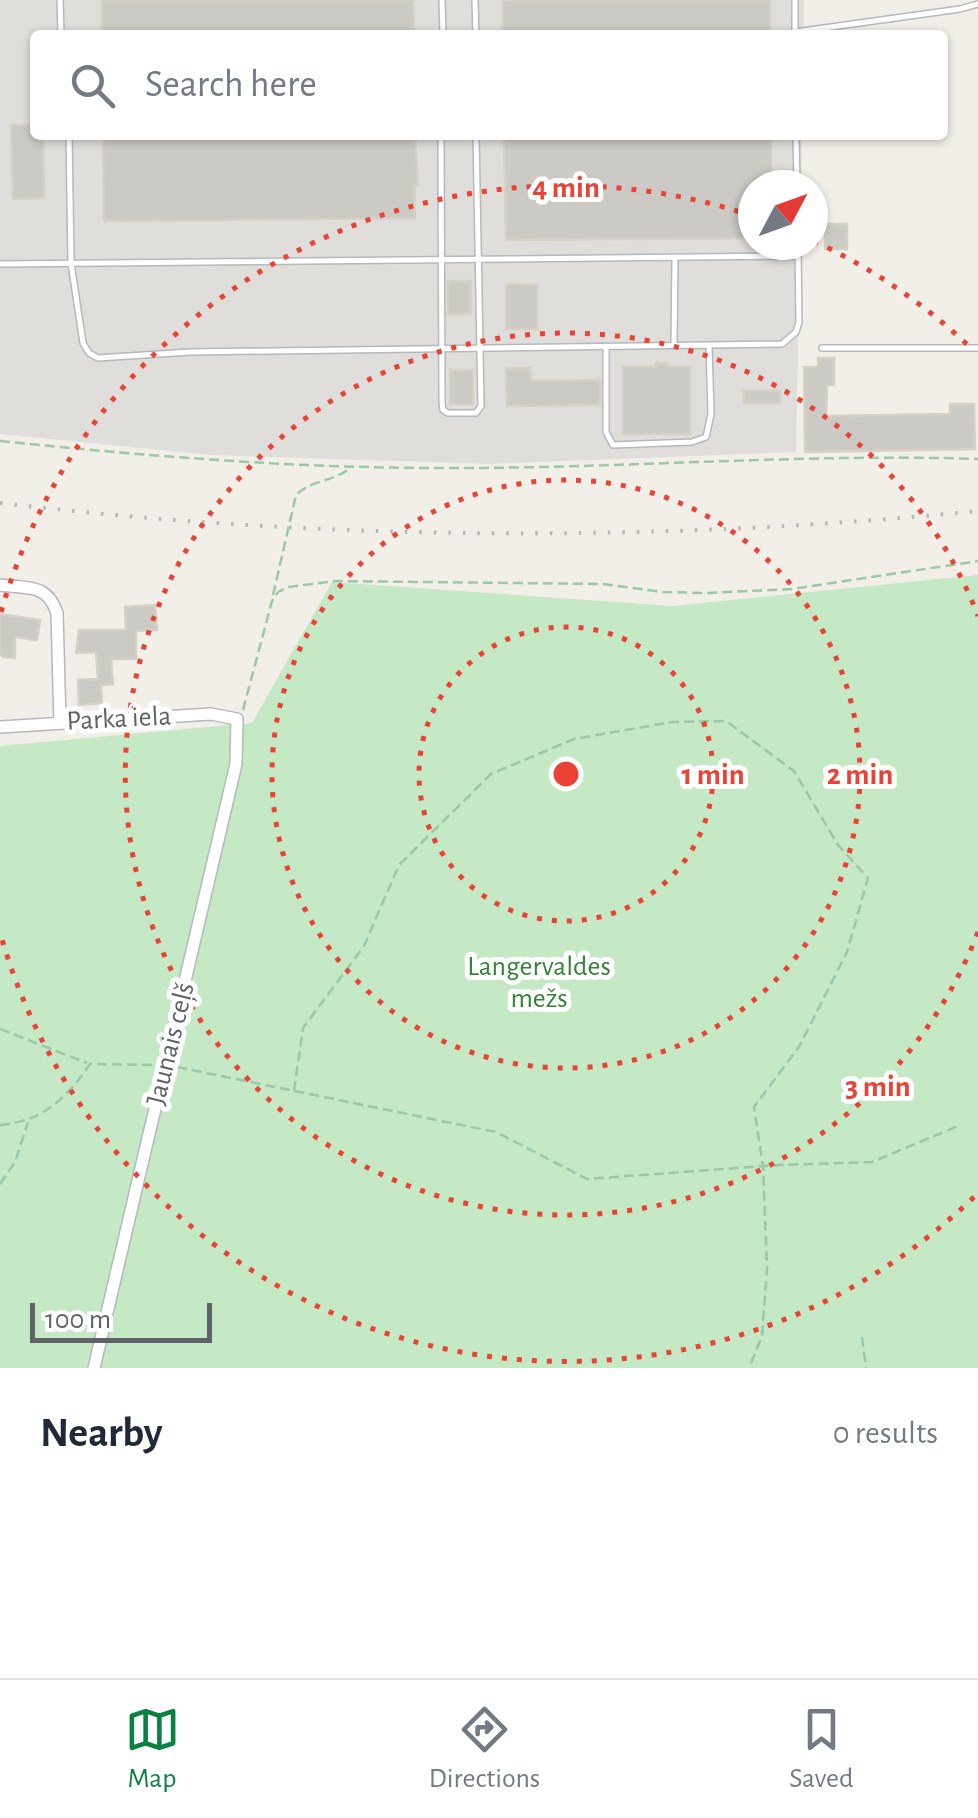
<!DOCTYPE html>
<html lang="en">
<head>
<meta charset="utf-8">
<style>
  :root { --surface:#fff; --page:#f2f2f3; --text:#1f2937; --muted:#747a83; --line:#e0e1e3; --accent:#0b8043 }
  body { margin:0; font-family:"Alegreya Sans",sans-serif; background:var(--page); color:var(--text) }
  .compass { position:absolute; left:738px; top:170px; width:90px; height:90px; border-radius:50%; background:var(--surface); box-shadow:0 2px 8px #0004; rotate:49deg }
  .scale { position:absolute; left:30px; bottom:25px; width:182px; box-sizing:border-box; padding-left:10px; border:5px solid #5f6368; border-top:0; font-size:28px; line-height:35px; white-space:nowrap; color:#5f6368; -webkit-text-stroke:8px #fff; paint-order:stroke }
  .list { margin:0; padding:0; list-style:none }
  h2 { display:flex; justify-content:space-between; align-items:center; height:130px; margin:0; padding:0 40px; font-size:42px }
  h2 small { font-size:32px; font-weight:400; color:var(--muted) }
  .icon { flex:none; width:55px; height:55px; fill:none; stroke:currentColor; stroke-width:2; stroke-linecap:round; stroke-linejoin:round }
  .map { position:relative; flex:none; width:978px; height:1368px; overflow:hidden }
  .search { position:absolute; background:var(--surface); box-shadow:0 2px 8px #0004; left:30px; right:30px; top:30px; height:110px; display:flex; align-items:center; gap:25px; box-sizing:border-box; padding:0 35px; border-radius:10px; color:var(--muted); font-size:38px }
  .sheet { height:310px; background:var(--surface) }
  nav { display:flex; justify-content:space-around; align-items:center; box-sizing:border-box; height:140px; border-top:2px solid var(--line); background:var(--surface); font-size:28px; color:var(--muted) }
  nav a { display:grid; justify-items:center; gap:5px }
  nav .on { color:var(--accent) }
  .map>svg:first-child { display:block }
</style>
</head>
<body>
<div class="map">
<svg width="978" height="1368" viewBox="0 0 978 1368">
  <rect width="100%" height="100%" fill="#f1efe8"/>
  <!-- industrial -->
  <path fill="#e0deda" d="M0,0H804L803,35H35V135H802L801,185H753V245H800L796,452L488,464L211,455L0,434Z"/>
  <!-- green -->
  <path fill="#c5e8c5" d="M978,575V1368H0V746L252,723L332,582L673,606Z"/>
  <!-- building -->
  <path fill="#cccac5" stroke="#d6d1c6" stroke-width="2.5" d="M102,0H413L414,35H102Z
    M503,0H770V35H503Z
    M11,125H35V135H43L44,198L13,199Z
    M103,135H415L418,185H415V218L104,221Z
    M504,135H771V185H753V238L506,240Z
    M825,224H847V249H825Z
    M448,281H471V314H448Z
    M506,284L537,285V329H506Z
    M818,358H834V385H827L826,416L950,414V404H974L975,449L805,452L804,367H818Z
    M656,363H667V367H690V434H623V367H656Z
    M506,368H530L531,381L600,380V405L507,406Z
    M450,370H473V404H450Z
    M744,391H780V403H744Z
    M155,605L157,630L136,631V659H111L113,684L101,685L102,703L79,705L78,680L98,679L96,652L76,653L79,630H126L125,607Z
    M0,614L40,620L37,640L15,637V658L3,657L0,654Z"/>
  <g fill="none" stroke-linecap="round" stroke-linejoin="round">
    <defs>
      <path id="lane" d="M60,0L61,35
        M442,0L443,35
        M475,0L476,35
        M795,0V32
        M795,32L960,9L978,4
        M69,135L71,263L83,343L89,353L98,358L190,352L782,344L796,332L799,322L798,245
        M441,135L442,403L443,410L448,413H476L481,406L476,135
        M796,135L797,185
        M0,264L798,256
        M674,345L675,258
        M606,347V432L613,445L692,442L706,437L711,414L709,345
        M822,348H978"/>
      <path id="street" d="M0,585C28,589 47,583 57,613L60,722
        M0,727L211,714L237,719L236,764L94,1368"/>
    </defs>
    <!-- lane casing -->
    <use href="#lane" stroke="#b5b8bc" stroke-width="8"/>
    <!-- street casing -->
    <use href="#street" stroke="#b5b8bc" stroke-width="14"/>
    <!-- path -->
    <path stroke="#9cc7a9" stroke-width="2.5" stroke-dasharray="10 5" stroke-linecap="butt" d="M0,441C146,456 293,468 439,468C619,469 799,453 978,459
      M273,595L296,495C312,479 335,482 351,467
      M243,710L272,601L278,592L288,587L336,581L603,584L663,592L706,593L792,589L978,561
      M0,1029L87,1063
      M177,1067L496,1132L587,1179L779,1165L872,1162L958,1126
      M294,1091L303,1028L364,946L399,865L491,774L574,739L672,722L726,721L794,771L838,845L868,878L847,952L799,1047L754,1107L763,1166L767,1268L762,1336L749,1368
      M0,1125C43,1121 66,1099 90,1064L154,1065
      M0,1184L15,1162L28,1122
      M862,1337L866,1368"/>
    <!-- lane -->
    <use href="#lane" stroke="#fff" stroke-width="5"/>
    <!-- street -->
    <use href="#street" stroke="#fff" stroke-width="11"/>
    <!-- rail -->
    <path stroke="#b6b7b8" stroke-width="4" stroke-dasharray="2.5 12" stroke-linecap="butt" d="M0,503C324,541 653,543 978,511"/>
  </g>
  <!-- distance rings -->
  <g fill="none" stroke="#ea4335" stroke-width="5" stroke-dasharray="5 10">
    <circle cx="566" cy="774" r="147"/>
    <circle cx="566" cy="774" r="294"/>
    <path d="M978 932A441 441 0 1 1 978 616"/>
    <path d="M974 1197A588 588 0 0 1 1 936M1 612A588 588 0 0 1 753 216M814 241A588 588 0 0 1 974 351"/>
  </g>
  <g text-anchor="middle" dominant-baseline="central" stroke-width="10" stroke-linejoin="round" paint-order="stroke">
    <!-- street labels -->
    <g font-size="28" fill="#5f6368" stroke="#fff">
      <text transform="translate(119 719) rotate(-3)">Parka iela</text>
      <text transform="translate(171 1044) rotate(-76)">Jaunais ceļš</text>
    </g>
    <!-- park labels -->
    <g font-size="28" fill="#348238" stroke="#fff">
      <text x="539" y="967">Langervaldes<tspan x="539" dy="32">mežs</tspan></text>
    </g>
  </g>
  <circle cx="566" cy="774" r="15" fill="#ea4335" stroke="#fff" stroke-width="5"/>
  <g font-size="30" text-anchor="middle" font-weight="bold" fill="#ea4335" stroke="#fff" stroke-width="10" stroke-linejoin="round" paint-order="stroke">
    <text x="566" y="197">4 min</text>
    <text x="713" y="784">1 min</text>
    <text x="860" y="784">2 min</text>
    <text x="878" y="1096">3 min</text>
  </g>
</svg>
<svg class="compass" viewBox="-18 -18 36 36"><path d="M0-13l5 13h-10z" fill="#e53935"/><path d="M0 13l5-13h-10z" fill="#747a83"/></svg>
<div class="scale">100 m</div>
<div class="search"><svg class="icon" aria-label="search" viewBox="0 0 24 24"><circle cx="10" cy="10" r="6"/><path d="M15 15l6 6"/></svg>Search here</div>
</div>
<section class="sheet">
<h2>Nearby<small>0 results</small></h2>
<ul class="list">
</ul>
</section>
<nav>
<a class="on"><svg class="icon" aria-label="map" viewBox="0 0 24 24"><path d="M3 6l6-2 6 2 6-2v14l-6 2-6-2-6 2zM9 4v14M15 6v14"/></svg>Map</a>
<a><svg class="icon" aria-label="directions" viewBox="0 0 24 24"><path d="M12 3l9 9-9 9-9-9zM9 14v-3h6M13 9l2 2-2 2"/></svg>Directions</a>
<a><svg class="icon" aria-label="saved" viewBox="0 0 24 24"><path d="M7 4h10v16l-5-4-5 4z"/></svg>Saved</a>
</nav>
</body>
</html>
